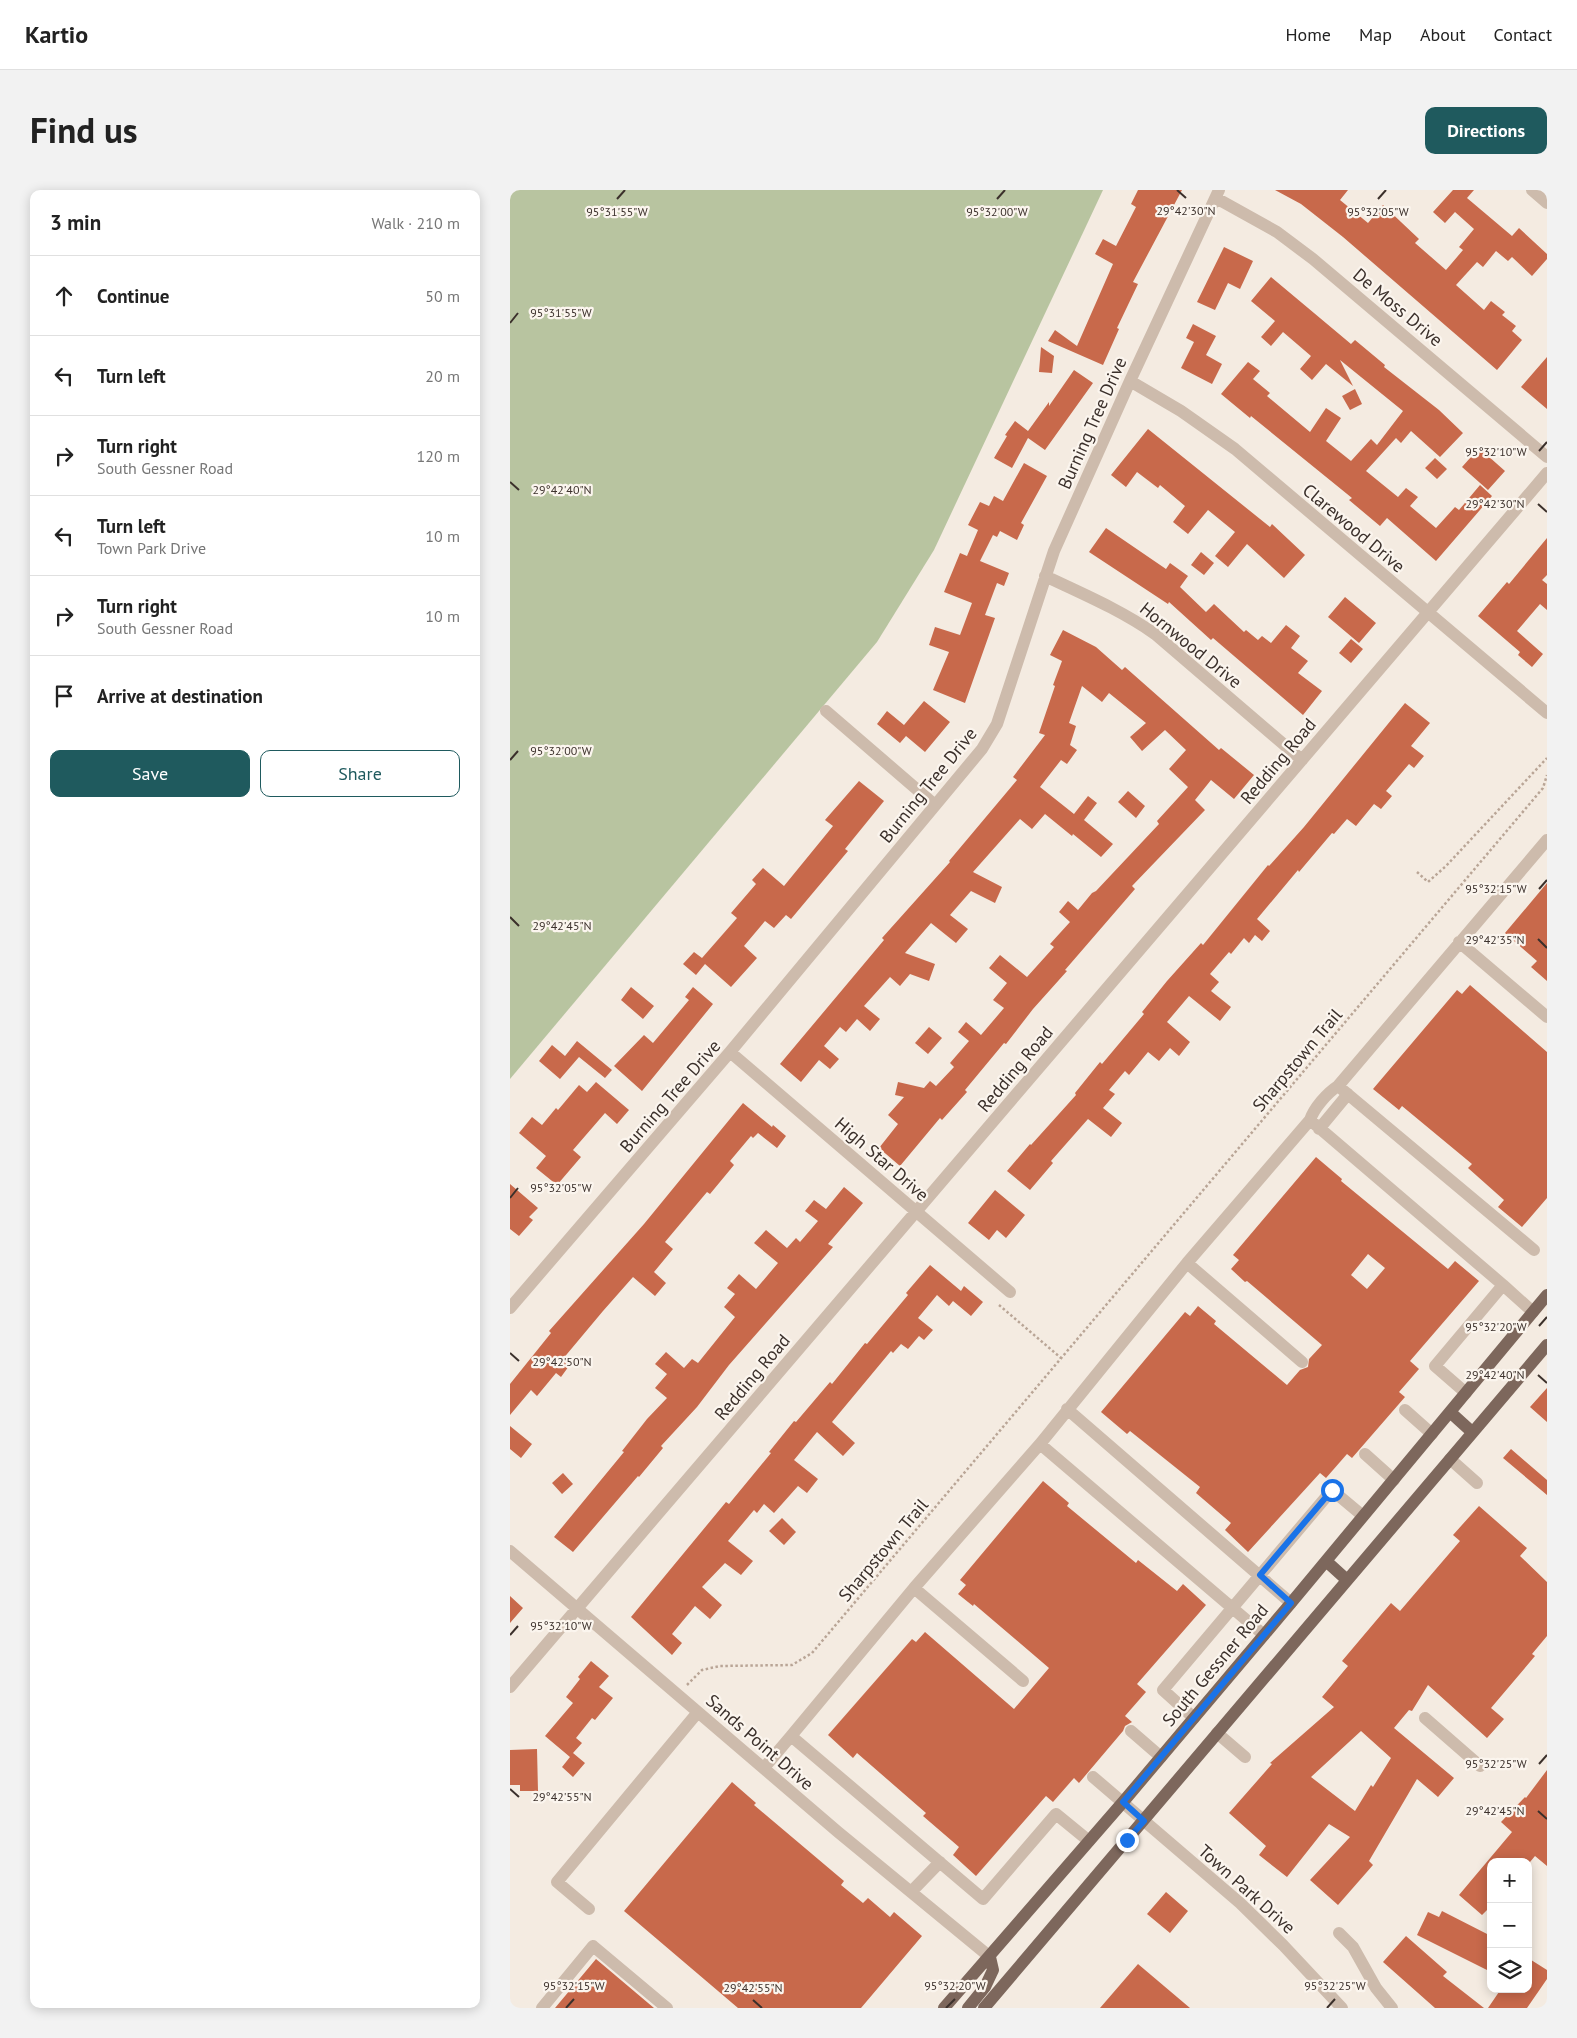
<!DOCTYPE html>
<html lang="en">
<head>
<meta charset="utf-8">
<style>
  :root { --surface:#fff; --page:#f2f2f2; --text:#222; --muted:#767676; --line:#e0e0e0; --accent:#1f5a5e }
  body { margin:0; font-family:"PT Sans",sans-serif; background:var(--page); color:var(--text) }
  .controls { position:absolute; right:15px; bottom:15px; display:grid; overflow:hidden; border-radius:10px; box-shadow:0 2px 12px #0003 }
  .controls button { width:45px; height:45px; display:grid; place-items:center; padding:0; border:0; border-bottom:1px solid var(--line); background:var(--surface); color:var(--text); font:25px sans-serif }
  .stop { position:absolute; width:15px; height:15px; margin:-11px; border:4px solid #1a73e8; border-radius:50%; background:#fff }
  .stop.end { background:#1a73e8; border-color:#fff; box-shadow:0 1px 5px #0008 }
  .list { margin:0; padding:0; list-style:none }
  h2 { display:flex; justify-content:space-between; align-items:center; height:65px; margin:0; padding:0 20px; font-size:21px }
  h2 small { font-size:16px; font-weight:400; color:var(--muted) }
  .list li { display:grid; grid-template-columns:32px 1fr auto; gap:15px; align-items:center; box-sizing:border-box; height:80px; padding:0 20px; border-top:1px solid var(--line) }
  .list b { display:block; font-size:19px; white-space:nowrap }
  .list p { margin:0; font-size:16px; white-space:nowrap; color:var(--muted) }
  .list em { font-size:16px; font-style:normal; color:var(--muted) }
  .actions { display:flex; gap:10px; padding:15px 20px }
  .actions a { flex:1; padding:11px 0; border:1px solid var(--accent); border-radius:10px; text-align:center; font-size:18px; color:var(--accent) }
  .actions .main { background:var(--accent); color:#fff }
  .icon { flex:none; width:28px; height:28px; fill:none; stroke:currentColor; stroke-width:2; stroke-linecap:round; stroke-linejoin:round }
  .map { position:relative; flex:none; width:1037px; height:1818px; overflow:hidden; border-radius:10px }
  header { display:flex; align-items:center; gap:30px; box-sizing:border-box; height:70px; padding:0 25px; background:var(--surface); border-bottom:1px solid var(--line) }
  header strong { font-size:24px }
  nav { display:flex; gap:28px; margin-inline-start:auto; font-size:18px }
  .intro { display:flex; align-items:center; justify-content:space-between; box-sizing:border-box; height:120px; padding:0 30px }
  h1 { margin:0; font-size:35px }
  .button { padding:12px 22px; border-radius:10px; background:var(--accent); color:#fff; font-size:18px; font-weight:700 }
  main { display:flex; gap:30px; padding:0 30px }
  aside { flex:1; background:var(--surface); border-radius:10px; box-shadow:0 2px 12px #0003 }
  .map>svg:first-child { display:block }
</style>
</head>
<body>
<header>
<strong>Kartio</strong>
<nav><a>Home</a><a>Map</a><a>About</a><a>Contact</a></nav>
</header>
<div class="intro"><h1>Find us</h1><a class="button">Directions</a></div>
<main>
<aside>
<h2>3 min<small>Walk · 210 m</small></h2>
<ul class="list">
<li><svg class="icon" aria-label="ahead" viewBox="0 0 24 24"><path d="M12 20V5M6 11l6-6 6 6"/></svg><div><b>Continue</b></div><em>50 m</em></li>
<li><svg class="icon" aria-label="left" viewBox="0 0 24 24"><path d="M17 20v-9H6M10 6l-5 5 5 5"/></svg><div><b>Turn left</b></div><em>20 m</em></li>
<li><svg class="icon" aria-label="right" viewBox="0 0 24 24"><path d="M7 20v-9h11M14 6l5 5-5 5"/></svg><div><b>Turn right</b><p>South Gessner Road</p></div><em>120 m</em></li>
<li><svg class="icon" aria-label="left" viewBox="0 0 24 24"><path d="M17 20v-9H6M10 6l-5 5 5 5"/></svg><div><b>Turn left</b><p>Town Park Drive</p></div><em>10 m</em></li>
<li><svg class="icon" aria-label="right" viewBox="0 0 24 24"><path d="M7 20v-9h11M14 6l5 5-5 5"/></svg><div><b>Turn right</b><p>South Gessner Road</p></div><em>10 m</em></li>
<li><svg class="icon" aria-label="arrive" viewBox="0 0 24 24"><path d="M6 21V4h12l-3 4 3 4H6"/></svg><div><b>Arrive at destination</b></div></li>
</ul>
<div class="actions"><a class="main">Save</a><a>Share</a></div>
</aside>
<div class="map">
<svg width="1037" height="1818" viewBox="0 0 1037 1818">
  <rect width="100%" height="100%" fill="#f4ebe1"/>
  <!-- green -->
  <path fill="#b8c4a0" d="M0,0H593L424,360L367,452L0,889Z"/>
  <!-- building -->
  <path fill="#c8694b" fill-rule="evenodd" d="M628,0H672L623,92L628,94L607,138L609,139L593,175L538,151L545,140L567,156L603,74L585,64L593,49L606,56L626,17L621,14Z
    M765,0H838L830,10L858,33L873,15L909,49L905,53L936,80L953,60L949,57L964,39L945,22L935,33L923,22L943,0H964L957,8L1002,46L1009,38L1037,64V69L1022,86L1002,67L998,71L986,61L973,77L967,72L946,95L974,120L981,111L995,122L992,125L1006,136L1002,141L1012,150L987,180L833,47L791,14Z
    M714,57L743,71L730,99L718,93L705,120L687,112Z
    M761,87L841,154L845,150L875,175L874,177L929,220L953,243L930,267L901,241L891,253L886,248L856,281L888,307L896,298L908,307L900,316L926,338L945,317L949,320L970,295L982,306L926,371L877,328L870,336L839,310L842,308L741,226L740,228L711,204L738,172L750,181L743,189L760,203L757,206L800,242L816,218L831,228L816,251L841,271L861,249L867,255L893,221L830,170L843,196L816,174L802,190L790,179L801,166L773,142L761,156L751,147L765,131L741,111Z
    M683,134L706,146L696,165L712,174L702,194L671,178L684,152L676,148Z
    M531,157L544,166L542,183L529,182Z
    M1037,167V219L1011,197Z
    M564,180L583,193L535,260L518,248L502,278L484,268L497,246L495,245L505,231L518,241L539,212V216Z
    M845,199L852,214L840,220L832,206Z
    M638,239L760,337L762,334L795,365L774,388L737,354L718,377L705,366L725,342L698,320L678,344L663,332L675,316L650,295L648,298L627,282L616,297L601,285Z
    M969,258L995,281L978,300L952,277Z
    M925,268L937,279L927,289L915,278Z
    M514,273L537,286L511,333L514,335L507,350L490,341L487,347L483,345L470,371L499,383L494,396L487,393L475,425L485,428L455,513L423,500L439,462L419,455L425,437L450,445L462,413L434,402L450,363L457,366L468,340L458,335L470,312L479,316L484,306L493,311Z
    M596,338L656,379L660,373L678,386L670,397L696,422L704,414L734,442L736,440L748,450L752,446L761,453L776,435L790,446L781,458L798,471L788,483L812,501L793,525L703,448L701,450L659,412L658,414L579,362Z
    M1037,348V385L1032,390L1037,394V420L1030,414L1007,441L1033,464L1022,477L1008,465L1010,462L968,426L997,392L999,394Z
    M691,362L704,373L694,385L681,375Z
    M835,407L866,433L849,453L818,427Z
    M553,440L586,457L612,480L615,477L709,560L711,558L744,585L724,609L701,590L685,610L695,620L622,696L625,699L555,780L557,781L523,819L496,854L494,853L455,900L457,902L432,930L430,928L390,976L369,958L388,934L378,925L394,907L385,905L388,892L414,898L420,891L426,896L444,877L440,873L459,851L448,842L456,832L471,845L494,818L483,810L497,793L479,778L490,765L517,787L544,757L540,754L560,732L549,722L558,711L568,720L582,703L586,701L649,634L647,631L678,597L659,579L676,560L655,540L632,561L620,547L636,533L599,503L592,512L572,496L559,533L566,536L560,555L567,560L557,574L551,570L530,597L564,624L578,606L587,613L574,630L603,654L591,667L563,644L562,646L535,624L522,639L510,629L463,682L492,697L485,713L461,701L440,725L458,739L446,753L421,733L395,763L425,774L419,791L400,784L390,796L380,787L354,816L370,829L360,841L347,829L336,842L330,837L314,856L329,869L320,879L309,870L291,892L270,874L374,750L372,748L440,672L439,671L507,590L503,587L535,545L529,543L545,496L543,495L552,471L540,465Z
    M841,449L853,459L841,473L829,463Z
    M414,511L440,532L415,562L396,546L390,553L367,534L377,521L394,535Z
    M895,513L920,533L901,556L914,566L904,578L899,574L876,601L882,606L871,619L864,614L846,636L837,629L824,644L822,643L789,682L788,680L747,729L760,741L752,751L745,745L739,753L734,748L721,764L719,762L700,784L709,792L701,801L721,817L710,831L679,806L657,832L680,852L669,866L660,858L649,871L638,862L619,885L615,881L599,900L605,904L593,918L612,933L601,947L578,929L541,971L543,973L520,1000L497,981L520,954L521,955L566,905L565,903L590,872L592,874L634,824L632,822L657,791L691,753L693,755L758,675L759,676L794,637Z
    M349,591L374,611L335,659L338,661L281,729L276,725L264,738L255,731L234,756L247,768L221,797L195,774L186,785L173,774L184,762L192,768L227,728L221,723L246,694L242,690L253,678L274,696L323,636L315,630Z
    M618,601L635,616L626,628L608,612Z
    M1037,693V791L1021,777L1027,771L995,743Z
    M960,795L1037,862V1008L1012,1037L988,1017L994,1010L958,978L962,974L892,916L889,920L863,899L947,800L952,804Z
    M121,797L144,816L133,829L111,810Z
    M183,797L203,814L132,901L104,876L134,845L143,853L179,810L175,807Z
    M419,837L432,848L418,864L405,853Z
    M67,851L102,880L95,888L69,867L50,889L29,871L42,855L55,866Z
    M86,892L119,920L107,934L95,923L63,960L71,967L47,995L26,978L36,966L9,943L22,927L32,935L46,918L48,920L69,895L77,902Z
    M233,913L262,937L263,935L276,946L267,958L248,943L243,948L241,946L220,971L224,975L200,1004L197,1002L155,1052L163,1059L144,1082L156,1093L145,1106L123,1087L93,1121L52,1170L59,1176L51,1187L46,1183L27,1206L21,1200L0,1225V1194L41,1143L39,1141L134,1034Z
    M806,967L832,989L831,991L938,1079L945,1071L969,1091L900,1171L909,1179L889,1202L895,1207L842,1268L837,1264L816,1288L810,1283L738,1362L715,1340L721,1333L686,1303L690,1297L620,1241L617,1244L591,1222L675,1122L680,1126L688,1116L706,1131L704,1134L777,1195L790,1180L798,1177L799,1169L812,1155L737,1091L735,1092L721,1079L729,1070L723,1065ZM858,1064L875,1078L857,1099L841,1085Z
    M0,994L28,1018L19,1027L23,1030L9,1046L0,1039Z
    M334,997L353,1013L318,1054L323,1057L219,1175L187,1217L151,1256L153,1258L129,1287L128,1286L63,1362L44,1347L114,1262L112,1261L137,1229L157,1208L145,1198L157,1184L145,1174L156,1162L174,1178L182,1169L188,1173L225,1127L214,1117L225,1104L217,1098L229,1084L246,1099L268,1073L244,1053L256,1040L277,1058L286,1048L290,1052L308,1031L295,1021L304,1010L316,1019Z
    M485,1000L515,1025L496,1048L487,1040L479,1050L458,1033Z
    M420,1075L451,1101L454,1096L473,1112L461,1126L443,1111L439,1116L427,1105L408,1128L423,1140L414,1150L409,1146L398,1159L391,1154L383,1163L381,1161L322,1232L345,1253L333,1266L307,1242L284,1270L308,1289L297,1303L288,1296L264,1323L254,1314L247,1323L244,1320L218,1351L243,1371L231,1385L215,1373L192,1397L212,1415L200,1429L185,1416L162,1444L172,1453L162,1465L121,1427L216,1312L219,1314L261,1263L259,1262L284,1231L286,1232L320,1192L322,1194L355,1153L357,1154L398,1105L396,1103Z
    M1037,1198V1232L1020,1217Z
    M0,1236L22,1254L11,1268L0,1259Z
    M1001,1259L1037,1290V1305L993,1268Z
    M53,1283L63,1294L52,1304L42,1293Z
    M533,1291L559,1313L557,1316L626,1373L628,1370L667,1401L673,1394L696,1415L627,1494L636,1502L615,1526L622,1532L615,1536L613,1541L569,1593L564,1588L543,1612L536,1606L466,1686L443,1665L449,1657L413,1626L416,1623L347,1563L343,1568L318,1545L402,1449L406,1452L415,1442L504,1519L539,1478L464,1414L463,1416L448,1404L456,1395L450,1390Z
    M969,1316L1017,1358L1010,1366L1037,1392V1446L1022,1464L1025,1466L981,1518L994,1529L977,1548L918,1495L902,1521L899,1520L884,1538L944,1588L928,1607L907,1589L859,1671L863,1675L828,1715L800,1690L840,1647L819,1634L777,1687L749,1665L756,1656L719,1623L762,1574L760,1573L824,1517L812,1507L838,1476L832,1471L881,1413L890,1421L950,1351L943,1345ZM851,1541L881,1568L863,1597L861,1595L845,1621L801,1587Z
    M272,1328L286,1342L274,1355L259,1341Z
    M0,1406L13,1418L0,1433Z
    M81,1471L99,1486L89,1497L103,1508L85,1530L82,1528L66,1548L72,1553L63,1563L75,1573L63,1587L52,1577L60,1567L35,1546L63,1513L56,1507L70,1489L68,1487Z
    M27,1559L28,1601H10V1595H0V1560Z
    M1037,1580V1676L1025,1666L1020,1672H981V1716L972,1725L949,1705L1002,1642L991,1632L1015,1607L1016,1608Z
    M222,1592L246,1613L244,1615L334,1691L331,1695L353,1713L358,1708L380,1727L384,1722L412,1746L351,1818H228L114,1721Z
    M656,1702L678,1721L660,1743L637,1724Z
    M932,1721L981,1746V1782L907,1745L918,1722L929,1727Z
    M896,1746L937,1782L933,1786L974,1818H925L873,1772Z
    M1018,1768L1037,1780V1789L1017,1818H978L991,1799H1018Z
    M86,1769L144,1818H45Z
    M628,1774L680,1818H590Z"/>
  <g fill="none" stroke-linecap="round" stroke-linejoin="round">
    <!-- path -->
    <path stroke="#b9a596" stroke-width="2.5" stroke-dasharray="2.5 2.5" stroke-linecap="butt" d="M907,682L918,692L936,676L1037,568
      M489,1115L551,1168
      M177,1495L192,1480L210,1476L282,1475L302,1463L1033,598L1037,585"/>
    <!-- minor -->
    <path stroke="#cdbbac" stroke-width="12" d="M1022,0L1037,13
      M706,8L767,42L803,69L1037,267
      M620,191L671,221L725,259L1037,523
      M535,386C573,404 611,420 645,444L792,570
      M316,521L425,615
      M949,752L1037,827
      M220,862L500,1102
      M800,930C804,918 817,903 828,896
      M809,939L838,904
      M1024,1060L828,896L1037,650
      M677,1073L792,1172
      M0,1118L220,862L472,559L487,534L544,361L620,191L709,0
      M956,1203L925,1176L993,1095L1023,1122
      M557,1219L781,1413
      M895,1220L922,1244
      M530,1254L677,1073L800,930L993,1095
      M855,1264L884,1290
      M940,1269L967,1293
      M0,1361L328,1642L480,1767
      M404,1398L513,1491
      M0,1497L1037,283
      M684,1528L653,1500L822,1300L853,1326
      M915,1528L970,1576
      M621,1541L651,1567
      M707,1543L735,1567
      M254,1578L281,1546
      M583,1587L730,1713L773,1755L832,1818
      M579,1651L546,1624L473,1709L281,1546L404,1398L530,1254L754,1445
      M401,1702L430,1672
      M79,1719L47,1692L188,1522
      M829,1743L843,1757L866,1798L882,1818
      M32,1818L83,1756L157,1818"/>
    <!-- major -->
    <path stroke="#7d675c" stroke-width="12" d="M940,1222L962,1242
      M816,1371L837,1390
      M434,1818L613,1612L781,1413L1037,1105
      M458,1818L475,1797L483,1780L480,1767
      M474,1818L1037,1155"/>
  </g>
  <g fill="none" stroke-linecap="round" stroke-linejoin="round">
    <!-- route -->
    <path stroke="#1a73e8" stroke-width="6" d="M617,1650L634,1631L613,1612L781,1413L750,1385L822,1300"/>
  </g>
  <!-- ticks -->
  <path fill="none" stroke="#3b302b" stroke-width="2" d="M667,0L676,8M107,9L115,0M487,9L495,0M868,9L876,0M0,133L8,123M1029,261L1037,252M0,292L9,300M1028,314L1037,322M0,570L8,561M1029,699L1037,690M0,727L9,736M1028,749L1037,758M0,1008L8,998M1029,1136L1037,1127M0,1163L9,1171M1028,1185L1037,1193M0,1445L8,1436M1029,1574L1037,1565M0,1599L9,1607M1028,1621L1037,1629M243,1810L252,1818M56,1818L64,1809M436,1818L445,1809M817,1818L825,1809"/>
  <g text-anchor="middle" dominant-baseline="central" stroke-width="4.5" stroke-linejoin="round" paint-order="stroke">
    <!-- street labels -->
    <g font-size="18" fill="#3b302b" stroke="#fbf5ee">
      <text transform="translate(888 117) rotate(40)">De Moss Drive</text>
      <text transform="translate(582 233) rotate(-66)">Burning Tree Drive</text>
      <text transform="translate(844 338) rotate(40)">Clarewood Drive</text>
      <text transform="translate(681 455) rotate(39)">Hornwood Drive</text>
      <text transform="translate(768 571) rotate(-50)">Redding Road</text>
      <text transform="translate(418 595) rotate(-51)">Burning Tree Drive</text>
      <text transform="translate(787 870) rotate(-50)">Sharpstown Trail</text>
      <text transform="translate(505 879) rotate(-50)">Redding Road</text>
      <text transform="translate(160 906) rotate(-49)">Burning Tree Drive</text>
      <text transform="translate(372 969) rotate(41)">High Star Drive</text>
      <text transform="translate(242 1187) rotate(-50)">Redding Road</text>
      <text transform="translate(373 1360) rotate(-50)">Sharpstown Trail</text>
      <text transform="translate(705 1475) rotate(-50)">South Gessner Road</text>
      <text transform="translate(250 1552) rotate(41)">Sands Point Drive</text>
      <text transform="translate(737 1699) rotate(42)">Town Park Drive</text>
    </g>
  </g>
  <g font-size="12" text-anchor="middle" fill="#3b302b" stroke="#fbf5ee" stroke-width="4.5" stroke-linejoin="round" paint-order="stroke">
    <text x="676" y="25">29°42'30"N</text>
    <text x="107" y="26">95°31'55"W</text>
    <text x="487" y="26">95°32'00"W</text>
    <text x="868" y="26">95°32'05"W</text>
    <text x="51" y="127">95°31'55"W</text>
    <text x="986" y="266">95°32'10"W</text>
    <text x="52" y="304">29°42'40"N</text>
    <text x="985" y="318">29°42'30"N</text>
    <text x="51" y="565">95°32'00"W</text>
    <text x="986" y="703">95°32'15"W</text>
    <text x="52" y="740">29°42'45"N</text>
    <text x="985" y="754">29°42'35"N</text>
    <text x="51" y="1002">95°32'05"W</text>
    <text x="986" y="1141">95°32'20"W</text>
    <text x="52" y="1176">29°42'50"N</text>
    <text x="985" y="1189">29°42'40"N</text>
    <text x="51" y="1440">95°32'10"W</text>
    <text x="986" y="1578">95°32'25"W</text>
    <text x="52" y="1611">29°42'55"N</text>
    <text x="985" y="1625">29°42'45"N</text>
    <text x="64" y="1800">95°32'15"W</text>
    <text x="445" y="1800">95°32'20"W</text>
    <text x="825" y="1800">95°32'25"W</text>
    <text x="243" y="1802">29°42'55"N</text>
  </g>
</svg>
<div class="controls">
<button>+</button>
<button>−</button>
<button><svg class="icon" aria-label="layers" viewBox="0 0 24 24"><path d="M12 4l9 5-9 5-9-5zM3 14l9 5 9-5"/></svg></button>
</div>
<div class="stop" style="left:822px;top:1300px"></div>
<div class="stop end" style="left:617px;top:1650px"></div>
</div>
</main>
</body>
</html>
